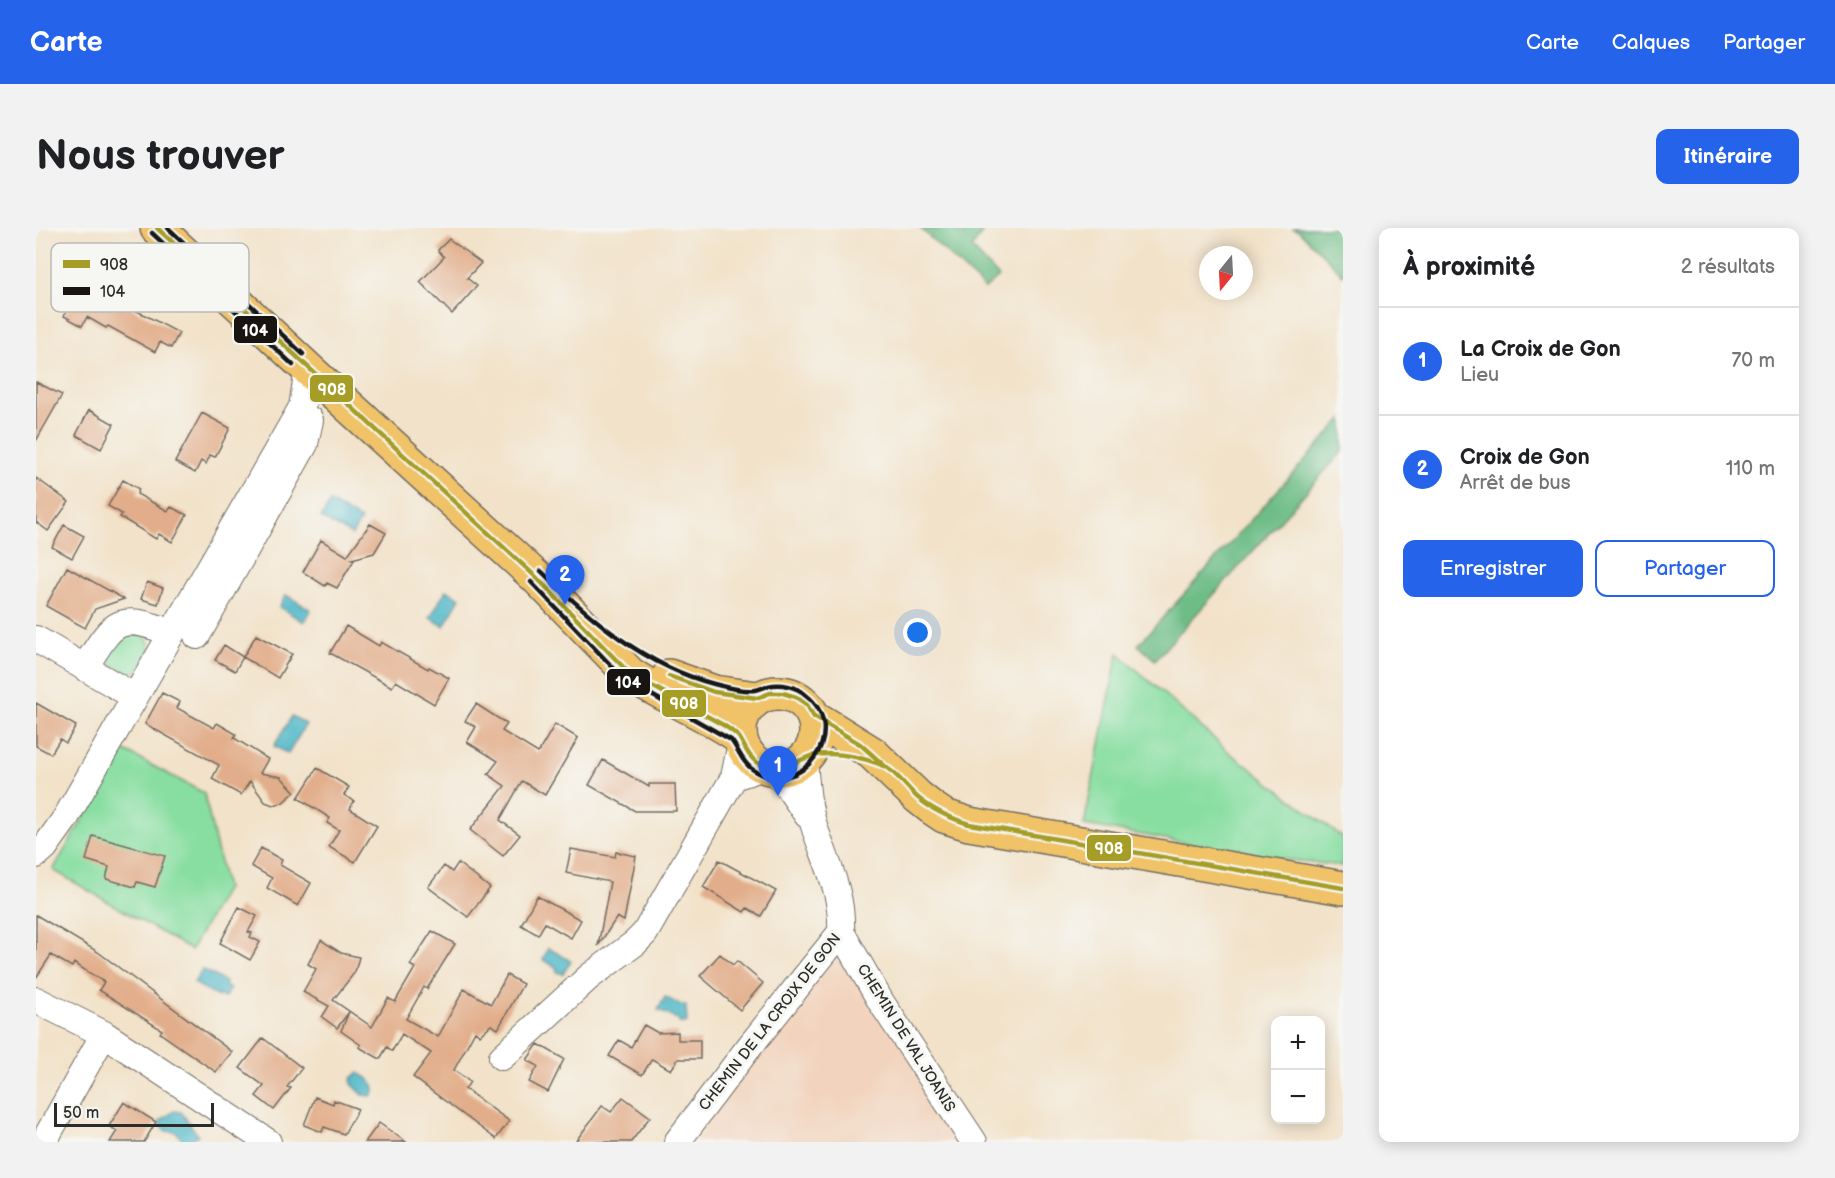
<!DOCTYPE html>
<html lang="fr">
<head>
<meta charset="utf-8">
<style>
  :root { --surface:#fff; --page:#f2f2f2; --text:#202124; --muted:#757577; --line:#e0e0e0; --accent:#2563eb }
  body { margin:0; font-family:"Balsamiq Sans",sans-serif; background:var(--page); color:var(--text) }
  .controls { position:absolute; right:18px; bottom:18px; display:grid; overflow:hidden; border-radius:12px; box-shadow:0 3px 15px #0003 }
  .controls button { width:54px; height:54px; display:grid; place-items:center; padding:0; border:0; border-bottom:2px solid var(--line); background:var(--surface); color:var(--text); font:30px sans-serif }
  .compass { position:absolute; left:1163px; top:18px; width:54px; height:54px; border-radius:50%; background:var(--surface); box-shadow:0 3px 15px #0003; rotate:198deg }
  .scale { position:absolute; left:18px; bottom:15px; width:160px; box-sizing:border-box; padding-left:6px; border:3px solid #2b2b2b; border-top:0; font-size:16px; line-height:21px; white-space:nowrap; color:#2b2b2b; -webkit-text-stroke:4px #f6f6f2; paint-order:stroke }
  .you { position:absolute; left:882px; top:405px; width:21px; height:21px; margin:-15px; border:4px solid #fff; border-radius:50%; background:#1a73e8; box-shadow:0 0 0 9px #1a73e833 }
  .badge { display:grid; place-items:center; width:39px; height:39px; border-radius:50%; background:var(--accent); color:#fff; font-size:20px; font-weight:700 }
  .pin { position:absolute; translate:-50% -50px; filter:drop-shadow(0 2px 3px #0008) }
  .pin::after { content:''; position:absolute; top:32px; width:21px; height:18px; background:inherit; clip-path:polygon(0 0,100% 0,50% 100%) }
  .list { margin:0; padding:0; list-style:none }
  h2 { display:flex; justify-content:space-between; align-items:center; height:78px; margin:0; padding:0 24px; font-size:26px }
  h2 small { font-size:20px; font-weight:400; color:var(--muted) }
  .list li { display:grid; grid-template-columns:39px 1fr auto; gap:18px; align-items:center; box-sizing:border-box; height:108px; padding:0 24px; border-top:2px solid var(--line) }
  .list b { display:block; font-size:22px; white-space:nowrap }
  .list p { margin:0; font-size:20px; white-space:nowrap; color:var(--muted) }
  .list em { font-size:20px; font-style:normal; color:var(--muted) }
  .actions { display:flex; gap:12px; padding:18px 24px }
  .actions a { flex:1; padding:14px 0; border:2px solid var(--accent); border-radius:12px; text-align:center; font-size:21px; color:var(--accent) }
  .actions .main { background:var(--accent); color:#fff }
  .map { position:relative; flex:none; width:1307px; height:914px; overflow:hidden; border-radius:12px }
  header { display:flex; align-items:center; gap:36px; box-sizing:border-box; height:84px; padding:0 30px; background:var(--accent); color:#fff }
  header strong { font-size:28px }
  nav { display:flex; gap:33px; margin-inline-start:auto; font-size:21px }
  .intro { display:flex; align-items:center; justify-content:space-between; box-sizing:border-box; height:144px; padding:0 36px }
  h1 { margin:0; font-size:42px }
  .button { padding:15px 27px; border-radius:12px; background:var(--accent); color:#fff; font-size:21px; font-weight:700 }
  main { display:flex; gap:36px; padding:0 36px }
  aside { flex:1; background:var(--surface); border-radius:12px; box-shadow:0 3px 15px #0003 }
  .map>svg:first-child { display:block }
</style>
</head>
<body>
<header>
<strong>Carte</strong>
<nav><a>Carte</a><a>Calques</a><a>Partager</a></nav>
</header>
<div class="intro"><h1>Nous trouver</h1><a class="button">Itinéraire</a></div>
<main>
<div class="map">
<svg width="1307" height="914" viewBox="0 0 1307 914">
  <rect width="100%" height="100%" fill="#f6f6f2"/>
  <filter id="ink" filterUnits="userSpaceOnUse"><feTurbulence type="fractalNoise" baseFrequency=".0167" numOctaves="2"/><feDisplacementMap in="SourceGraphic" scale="12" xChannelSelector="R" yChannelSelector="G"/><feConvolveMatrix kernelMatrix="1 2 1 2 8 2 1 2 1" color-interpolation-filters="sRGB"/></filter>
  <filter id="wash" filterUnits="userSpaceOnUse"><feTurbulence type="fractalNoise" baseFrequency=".008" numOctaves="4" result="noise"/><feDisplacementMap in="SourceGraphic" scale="24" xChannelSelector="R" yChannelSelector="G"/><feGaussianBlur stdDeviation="1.35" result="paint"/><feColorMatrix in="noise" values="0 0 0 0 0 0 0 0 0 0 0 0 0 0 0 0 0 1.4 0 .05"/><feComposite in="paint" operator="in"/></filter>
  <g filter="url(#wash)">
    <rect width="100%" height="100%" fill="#f2e2c9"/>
    <!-- built -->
    <path fill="#f2d4be" d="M811,717L944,914H660L701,851Z"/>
    <!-- green -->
    <path fill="#88dea1" stroke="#5a8466" stroke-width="1.5" d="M106,405C120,420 113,426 105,441C89,449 76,442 71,426L79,406Z
      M1082,425L1194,525L1307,610V638L1245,631L1048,597Z
      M87,522L168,565L190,660L155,722L17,642Z"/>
    <!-- forest -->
    <path fill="#6ebd87" stroke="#4c7459" stroke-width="1.5" d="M884,0H917L927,7L932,0H949L936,20L963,49L949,61Z
      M1256,0H1307V47L1263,3Z
      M1307,190V223L1119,432L1102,417Z"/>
    <!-- water -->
    <path fill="#49b5c6" stroke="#3a7078" stroke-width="1.5" d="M294,274L325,292L316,307L285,290Z
      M410,362L424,370L408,398L394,390Z
      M250,367L275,382L268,394L243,379Z
      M256,488L270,496L252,526L238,518Z
      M512,720L535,733L527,746L521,744L520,739L507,732Z
      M166,741L189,754V758L194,761L188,770L183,767L182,769L158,755Z
      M629,769L644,777H650L651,795H643V792L622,782Z
      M322,845C331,849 339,854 338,864L335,868L327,867L316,856L315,851Z
      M138,883L145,884L162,907L153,914H149L140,904L129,903L123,894Z"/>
    <g id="blocks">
      <!-- building -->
      <path fill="#e2ad8a" d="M413,11L445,35L431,50L441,58L416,86L384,54L408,29L402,22Z
        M46,54L143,105L135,120L124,114L119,124L72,98L70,100L51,89L46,98L28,88Z
        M0,154L26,167L0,213Z
        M53,182L78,196L65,221L40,207Z
        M166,185L194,200L179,229L174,227L170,236L165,233L159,245L139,234Z
        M0,250L33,274L12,303L0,294Z
        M87,252L103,261L101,266L132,283L135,279L151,287L136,314L123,306L120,311L84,289L86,286L72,278Z
        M334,296L350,305L338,325L316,331L318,332L301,360L291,355L289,358L267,344L285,312L311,328Z
        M28,297L48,308L36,330L16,319Z
        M31,339L88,371L59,381L49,400L10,378Z
        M111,354L127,360L122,376L105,371Z
        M310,398L343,418L345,414L392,441L393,439L413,450L398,476L360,453L356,459L294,425Z
        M220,407L256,426L242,450L207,429Z
        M188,417L207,429L199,443L179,432Z
        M126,465L144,474L141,480L178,500L181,495L200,506L198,510L232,531L224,545L245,549L259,564L246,575L237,577L229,574L214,553L205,567L176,551L183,537L109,496Z
        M0,475L40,498L30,515L24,511L15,526L0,518Z
        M440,476L471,496L466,503L502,525L519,496L542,510L509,567L486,553L464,592L484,607L467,628L434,602L469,558L452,546L462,533L431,514L440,499L429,493Z
        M567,532L613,559V556H639L640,583H599L553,557Z
        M281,540L313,559L308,567L318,573L314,581L341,598L319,634L293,619L303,602L291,595L294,590L262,570Z
        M57,608L129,628L119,659L101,654L99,659L70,651L73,639L50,632Z
        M225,620L246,632L244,637L275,655L262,678L231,660L236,650L215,638Z
        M535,621L579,629L580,624L600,628L588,693L581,689L562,718L574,654L530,645Z
        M683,632L740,663L725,688L711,680L708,684L667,659Z
        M422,635L454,660L432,689L392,659L408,638L416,644Z
        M501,668L545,692L535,710L509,695L502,707L485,697Z
        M203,679L221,688L212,704L216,705L214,709L224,714L214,732L184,715Z
        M0,687L62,724L196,824L180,844L124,805L126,802L63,762L68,754L38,735L36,739L15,727L0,750Z
        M396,703L419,716L391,761L388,759L370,791L402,809L428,761L455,776L471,747L487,756L462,801L455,797L444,807L439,803L418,842L434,854L429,861L473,893L460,911L377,849L395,825L366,806L356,823L351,819L344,831L323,819L325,817L305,803L313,784L301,800L286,789L293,778L267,764L280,741L272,736L285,712L305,725L323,729L319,744L297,772L336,799L352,770L359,774L379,740L374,737Z
        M684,726L697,737L701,733L727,755L704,782L664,748Z
        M608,797L622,805L642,804V812H664V831H642L635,842L616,831L606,847L573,828L583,812L595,819Z
        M227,810L266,840L251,859L255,860L238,882L220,868L228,858L204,840Z
        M502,816L528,831L512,864L493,854L502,838L491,832Z
        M279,869L297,876L298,872L322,881L308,906L288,899L286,904L268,897Z
        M587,869L614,889L595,914H539L566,878L575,884Z
        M88,874L120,894L108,914H74L81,903L73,898Z
        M343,895L370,914H329Z"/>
    </g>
  </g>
  <g filter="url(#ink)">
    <use href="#blocks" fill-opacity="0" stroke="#716b62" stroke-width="1.5"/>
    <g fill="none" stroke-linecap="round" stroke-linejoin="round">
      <defs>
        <path id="minor" d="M161,408L269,216L274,192
          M0,411L99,469
          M49,439C78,393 81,384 136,405
          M705,515L698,549L728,539
          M734,541L747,552L771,587
          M0,627L9,619L29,591L266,179L272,141
          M805,704L845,774L938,914
          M0,772L68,806L232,914
          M466,829L553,749L599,715L609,705L698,549
          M12,906L68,806
          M641,914L710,823L805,704C807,666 791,636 779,601C771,577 770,556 768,531"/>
        <path id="major" d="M121,0L272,141L500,349L594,446C629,469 669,485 704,509
          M633,448L678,464L721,470
          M704 503a38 38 0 1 1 76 0a38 38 0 1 1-76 0Z
          M778,489L836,525L882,569L896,580L908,588L933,596L1307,660"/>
      </defs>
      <!-- minor casing -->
      <use href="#minor" stroke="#716b62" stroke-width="28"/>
      <!-- major casing -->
      <use href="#major" stroke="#716b62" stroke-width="36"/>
      <!-- minor -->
      <use href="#minor" stroke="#fff" stroke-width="26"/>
      <!-- major -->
      <use href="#major" stroke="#f1c369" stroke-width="33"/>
      <defs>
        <path id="bus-1" d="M121,0L500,349L594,446L689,498C693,501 699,505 703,509C710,520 712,530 725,537C746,549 760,530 780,527C801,524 824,529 843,536C859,542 869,558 881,569C896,582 914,590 933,596L1307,660
          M633,448L678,464L721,470L734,465H747L760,469L771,477L778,489L824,516L851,540"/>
        <path id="bus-2" d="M132,0L267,126
          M116,5L257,137
          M495,354L589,452L695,512C703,522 705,533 716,541C764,574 816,503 770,467C760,458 745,455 732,458C727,459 723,462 719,462C706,464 690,459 678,456C609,438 556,392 505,343"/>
      </defs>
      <!-- bus-1 casing -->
      <use href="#bus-1" stroke="#f6f6f2" stroke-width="9"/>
      <!-- bus-2 casing -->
      <use href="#bus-2" stroke="#f6f6f2" stroke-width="9"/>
      <!-- bus-1 -->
      <use href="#bus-1" stroke="#a69d27" stroke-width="4.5"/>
      <!-- bus-2 -->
      <use href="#bus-2" stroke="#171412" stroke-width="4.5"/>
    </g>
  </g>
  <g text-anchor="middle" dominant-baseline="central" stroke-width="6" stroke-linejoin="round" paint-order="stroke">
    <!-- street labels -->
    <g font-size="15" fill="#2b2b2b" stroke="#f6f6f2">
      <text transform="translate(734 794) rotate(-52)">CHEMIN DE LA CROIX DE GON</text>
      <text transform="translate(870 810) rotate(58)">CHEMIN DE VAL JOANIS</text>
    </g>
  </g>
  <!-- legend -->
  <rect x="15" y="15" width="198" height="69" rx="9" fill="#f6f6f2" stroke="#b9b9b6" stroke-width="1.5"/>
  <rect x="27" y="32" width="27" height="8" fill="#a69d27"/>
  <rect x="27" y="59" width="27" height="8" fill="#171412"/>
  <g font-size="16" fill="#2b2b2b">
    <text x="64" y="42">908</text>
    <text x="64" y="69">104</text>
  </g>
  <g stroke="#f6f6f2" stroke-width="2">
    <rect x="197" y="87" width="45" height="29" rx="6" fill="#171412"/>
    <rect x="273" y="146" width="45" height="29" rx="6" fill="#a69d27"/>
    <rect x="570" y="440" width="45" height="28" rx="6" fill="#171412"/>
    <rect x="625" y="461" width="46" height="29" rx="6" fill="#a69d27"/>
    <rect x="1050" y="606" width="46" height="28" rx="6" fill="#a69d27"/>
  </g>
  <g font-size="16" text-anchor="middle" font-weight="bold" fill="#fff">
    <text x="219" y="108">104</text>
    <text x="296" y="167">908</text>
    <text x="592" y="460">104</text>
    <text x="648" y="481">908</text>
    <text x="1073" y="626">908</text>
  </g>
</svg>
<div class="controls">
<button>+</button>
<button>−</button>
</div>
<svg class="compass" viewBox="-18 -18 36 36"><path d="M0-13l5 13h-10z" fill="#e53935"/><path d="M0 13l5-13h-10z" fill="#757577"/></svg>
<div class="scale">50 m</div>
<div class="you"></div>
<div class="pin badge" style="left:742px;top:568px">1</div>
<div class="pin badge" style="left:529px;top:377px">2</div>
</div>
<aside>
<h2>À proximité<small>2 résultats</small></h2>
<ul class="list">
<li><span class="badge">1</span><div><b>La Croix de Gon</b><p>Lieu</p></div><em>70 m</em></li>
<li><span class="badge">2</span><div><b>Croix de Gon</b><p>Arrêt de bus</p></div><em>110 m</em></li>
</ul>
<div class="actions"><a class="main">Enregistrer</a><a>Partager</a></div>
</aside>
</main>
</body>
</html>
